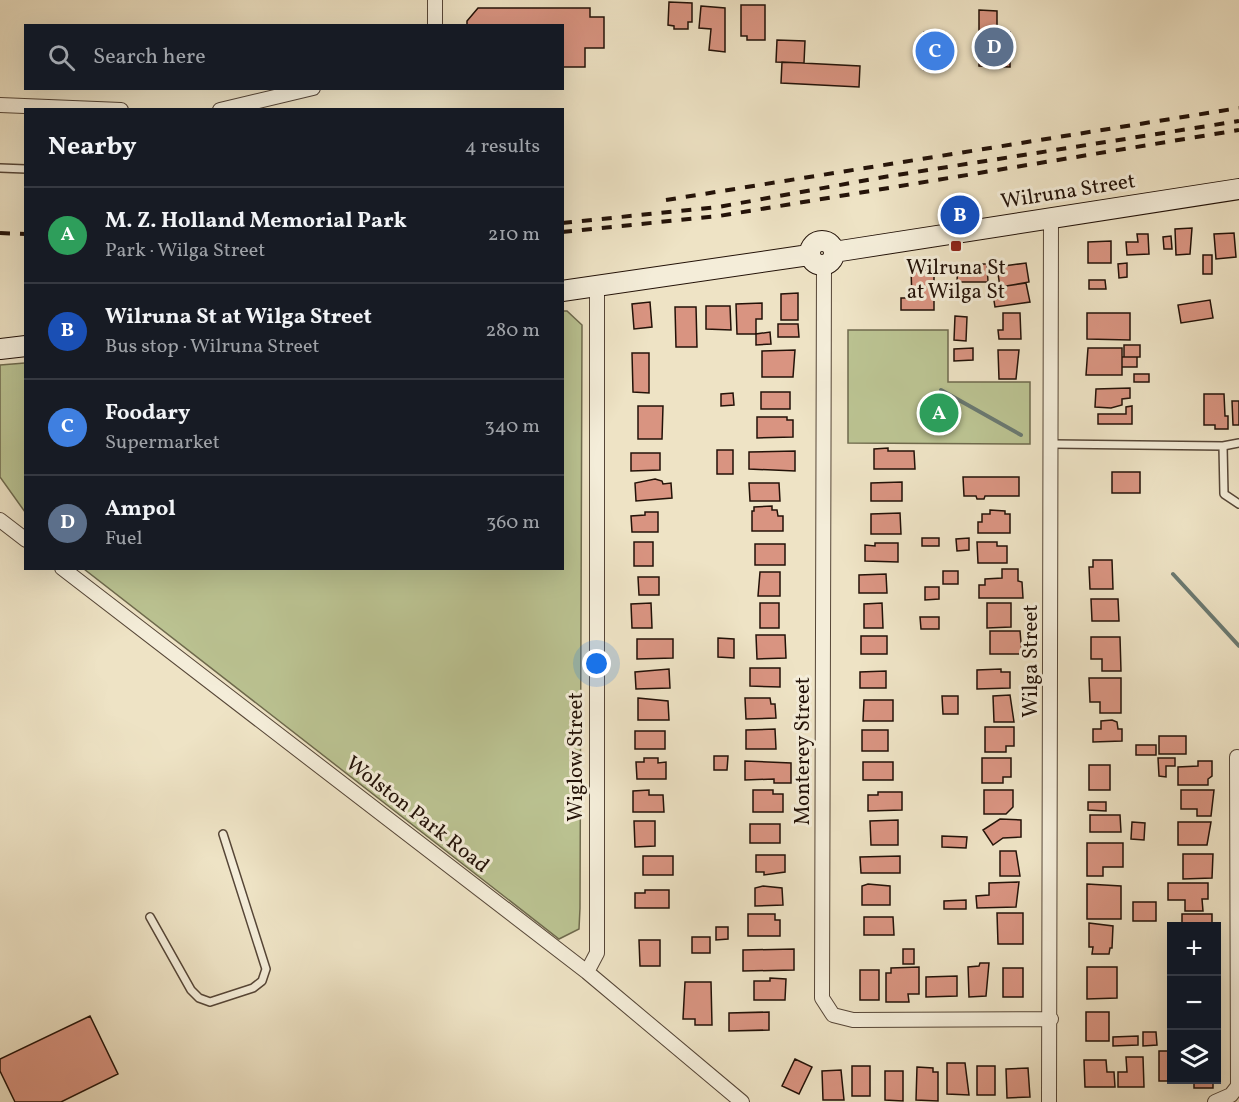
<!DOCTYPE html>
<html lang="en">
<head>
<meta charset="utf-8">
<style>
  :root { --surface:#171b24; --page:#242831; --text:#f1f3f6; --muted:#9ea1a6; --line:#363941; --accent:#2563eb }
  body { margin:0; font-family:Vollkorn,serif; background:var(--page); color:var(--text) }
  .controls { position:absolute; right:18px; bottom:18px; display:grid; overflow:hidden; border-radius:0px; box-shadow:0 6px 24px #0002 }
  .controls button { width:54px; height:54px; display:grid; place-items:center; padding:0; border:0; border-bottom:2px solid var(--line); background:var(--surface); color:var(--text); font:30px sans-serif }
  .you { position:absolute; left:597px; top:664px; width:21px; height:21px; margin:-15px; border:4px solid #fff; border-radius:50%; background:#1a73e8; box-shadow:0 0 0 9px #1a73e833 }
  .badge { display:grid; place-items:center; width:39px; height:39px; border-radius:50%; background:var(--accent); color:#fff; font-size:20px; font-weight:700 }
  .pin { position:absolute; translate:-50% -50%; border:3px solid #fff; box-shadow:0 2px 6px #0006 }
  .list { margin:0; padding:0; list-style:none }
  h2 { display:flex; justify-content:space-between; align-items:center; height:78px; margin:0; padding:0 24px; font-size:26px }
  h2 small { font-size:20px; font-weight:400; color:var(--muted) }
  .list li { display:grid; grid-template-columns:39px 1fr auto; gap:18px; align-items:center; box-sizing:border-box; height:96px; padding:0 24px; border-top:2px solid var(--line) }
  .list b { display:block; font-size:22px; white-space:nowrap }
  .list p { margin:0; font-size:20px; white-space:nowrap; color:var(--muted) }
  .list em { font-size:20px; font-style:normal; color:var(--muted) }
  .icon { flex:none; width:33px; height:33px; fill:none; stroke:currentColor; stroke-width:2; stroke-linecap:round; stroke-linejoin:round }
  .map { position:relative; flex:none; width:1239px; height:1102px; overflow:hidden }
  .search { position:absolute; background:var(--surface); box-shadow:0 6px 24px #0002; left:24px; top:24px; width:540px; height:66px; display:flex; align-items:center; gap:15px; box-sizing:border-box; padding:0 21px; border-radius:0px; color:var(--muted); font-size:22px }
  .panel { position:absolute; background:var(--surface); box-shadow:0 6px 24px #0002; left:24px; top:108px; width:540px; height:462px; border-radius:0px }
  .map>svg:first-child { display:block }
</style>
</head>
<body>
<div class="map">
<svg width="1239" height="1102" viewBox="0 0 1239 1102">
  <rect width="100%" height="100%" fill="#eee3c5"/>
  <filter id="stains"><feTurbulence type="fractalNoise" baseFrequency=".00333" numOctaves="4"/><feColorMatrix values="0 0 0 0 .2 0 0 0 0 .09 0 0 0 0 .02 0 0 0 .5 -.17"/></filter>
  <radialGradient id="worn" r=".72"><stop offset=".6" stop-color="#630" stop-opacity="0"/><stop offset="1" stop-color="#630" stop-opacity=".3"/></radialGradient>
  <!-- green -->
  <path fill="#bbc392" stroke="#6f6a4d" stroke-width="1.5" d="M563,311H567L582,325L580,908L579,929L559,939L84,569L562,568Z
    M848,330H948V382H1030V444L848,443Z
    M25,363H26L25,512L0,477V365Z"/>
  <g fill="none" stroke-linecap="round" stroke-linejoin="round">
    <!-- stream -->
    <path stroke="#6a7971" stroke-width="4" d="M941,390L1021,435
      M1173,574L1239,646"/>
  </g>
  <!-- building -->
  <path fill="#d99481" stroke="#231208" stroke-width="1.5" d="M669,2L692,3V22H688V29H674V26L668,25Z
    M741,5H765V40H747V36H741Z
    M701,6L725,8V52L709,50L711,29L699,28Z
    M478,8H590V17H604V48H585V67H562V26H467V21Z
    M979,10L997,11V32H1010V67L979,66Z
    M924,32H945V70H924Z
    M777,40L805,41L804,63L776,62Z
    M782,62L860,66L859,87L781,83Z
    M1192,228L1190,254L1176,255L1175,229Z
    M1234,233L1236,257L1216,259L1214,234Z
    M1137,234H1148L1149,254L1127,255L1126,242H1138Z
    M1171,236L1172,249H1164L1163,237Z
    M1111,241V263H1088V242Z
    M1203,255H1212V274H1203Z
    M1026,263L1029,282L1000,287L997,267Z
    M1127,263V277L1119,278L1118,264Z
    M958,264H987L988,282H957Z
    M911,270H934V310H901V298H912Z
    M1089,280H1105L1106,289H1089Z
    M1026,283L1030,302L995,307L992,288Z
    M798,293V320H781V294Z
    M1210,300L1213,318L1181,323L1178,305Z
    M650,302L652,327L634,329L632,304Z
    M762,303V319H756V334H737L736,304Z
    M706,306H730L731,330L706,329Z
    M675,307H696L697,347H676Z
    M1003,313H1020L1021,339H999L998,330H1003Z
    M1087,313H1130V340L1087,339Z
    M955,316L967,317L966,341L954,340Z
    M778,324H798L799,337H778Z
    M770,332L771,344L756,345V334Z
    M1124,345H1140V357H1124Z
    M973,348V360L954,361V349Z
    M1088,348H1122V375H1086Z
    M795,350L793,377H762V351Z
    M998,350H1019L1016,379H999Z
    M632,353H649V393L633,392Z
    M1122,357H1137V367H1122Z
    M1134,374H1149V382H1134Z
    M1130,388V398L1122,399V405L1111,408L1095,407L1096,389Z
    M761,392H790V409H761Z
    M733,393L734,405L721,406V394Z
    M1204,394H1224L1225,416H1228V429H1215V425H1204Z
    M1232,401H1239V425H1233Z
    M638,406H663L662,439H638Z
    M1132,406V424H1098V414H1126V407Z
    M757,417H787V420H793V437L757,438Z
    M888,448V451H914L915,469H874V449Z
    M717,450H733V474H717Z
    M795,451V471L749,469V452Z
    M631,453H660V470L631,471Z
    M1112,472H1140V493H1112Z
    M963,477H1019V496H985L984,499H977L976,496H964Z
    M655,479L662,481L663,484L671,483L672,498L636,501L635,483Z
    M902,482V501H871V483Z
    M749,483H779L780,501H750Z
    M772,506V510H777L778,516H783V531H752V511H754V507Z
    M990,510L1005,511V514H1010V533H978V522H982V514H990Z
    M645,512H658V532H632L631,516L645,515Z
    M900,513L901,534H871V514Z
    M922,538H939V546H922Z
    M969,538V550L957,551L956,539Z
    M634,542H653V566H634Z
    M977,542H997V546H1007V563H978Z
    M875,543H898V562L865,561V545L875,546Z
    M755,544H785V565H755Z
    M1093,560H1112L1113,589H1090L1089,567H1093Z
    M1002,569H1018V581L1022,582L1023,598H979V585H985V579L1002,578Z
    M943,571H958V584H943Z
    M760,572H780V596H758Z
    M886,574L887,593H859V575Z
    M638,577H659V595H639Z
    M925,587H939V599L925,600Z
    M1091,599H1118L1119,621H1092Z
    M651,603L652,628H632L631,604Z
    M760,603H779V628H760Z
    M882,603L883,628H864V604Z
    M987,603H1011V627L987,628Z
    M920,617H939V629H921Z
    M990,631H1020L1022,654H990Z
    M756,635H785L786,658L757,659Z
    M861,636H887V654H861Z
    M1091,637H1120L1121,671H1102V659H1091Z
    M718,638L734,639V658L718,657Z
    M637,639H673V658L637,659Z
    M750,668H780V687L750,686Z
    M669,669L670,688L636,689L635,672Z
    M1001,669V672H1010V688L977,689V670Z
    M886,671V688H860V672Z
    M1089,678H1121V713H1100V702H1090Z
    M1010,695L1014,722H994L993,696Z
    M942,696H958V714H943Z
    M638,698L668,701L669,720H638Z
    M745,698H770L771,704H775L776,718L746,719Z
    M864,700H893V721H863Z
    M1112,720L1117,722L1118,729H1122V741L1093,742V729H1101V721Z
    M985,727H1014V746H1006V752H985Z
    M775,729L776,749H746V730Z
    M862,730H888V751H862Z
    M635,731H665V749H635Z
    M1159,736H1186V754H1159Z
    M1136,745H1156V755H1136Z
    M714,756H728L727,770H714Z
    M644,758H658V763L666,762V779H637L636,762H644Z
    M982,758H1011V777H1003V783H982Z
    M1158,758H1175V766H1166V777L1159,776Z
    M745,761L791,763V783H774V779L745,780Z
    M1198,761H1212V776L1208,779V785H1178V767L1198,766Z
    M863,762H893V780H863Z
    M1089,765H1110V790H1089Z
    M649,790V795H663L664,812H633V791Z
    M753,790H773V794H783V812H753Z
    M984,790H1013V807L1006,814H984Z
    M1181,790H1214L1211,816H1197V809H1181Z
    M878,792H902V810L868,811V795H878Z
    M1088,802H1106V811L1088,810Z
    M1090,815H1120L1121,832H1090Z
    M1000,819L1021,820V837L1003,838L993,845L983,830Z
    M898,820V845H871L870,821Z
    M634,821H655V846L635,847Z
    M1132,822L1145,823L1144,840L1131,839Z
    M1178,822H1211L1207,845H1178Z
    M750,824H780V843H750Z
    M942,836L967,837L966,848L942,847Z
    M1087,843H1123V867H1103V876H1087Z
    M1000,851H1016L1020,876H1000Z
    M1183,854H1213L1212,878L1183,879Z
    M756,855H785V872L764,875V872H756Z
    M643,856H673V875H643Z
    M900,856V873H861L860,857Z
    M1019,882L1016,907L977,908L976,896L989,895V883Z
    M1168,883H1208V899H1202L1203,911H1185V900H1168Z
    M868,884L890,886V905H862V886Z
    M1087,884L1121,886V919H1087Z
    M763,886L782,888L783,905L755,906V888Z
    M645,890H669V908H635V893H645Z
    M966,900V909H944V901Z
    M1133,902H1156V921H1133Z
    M997,913H1023V944H998Z
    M748,914H775V920H780V936H748Z
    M1182,914H1212V926H1182Z
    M864,917H893L894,935H864Z
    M1089,923L1113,926L1112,948H1110L1109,954H1092L1093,947H1089Z
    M716,927H728V939L716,940Z
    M692,937H710V953H692Z
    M639,940H660V966H640Z
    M794,949V970L743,971V950Z
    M903,949H914V964H903Z
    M980,963H989L986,996L969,997L968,967L979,966Z
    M919,967V994H908L909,1002H886V973H891V968Z
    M1087,967H1117V998L1087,999Z
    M1003,968H1023V997H1003Z
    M860,970H879V1000H860Z
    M957,976V996L926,997V977Z
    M770,978L786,979L785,1000H754V981H770Z
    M685,982H711L712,1025H695V1019H683Z
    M769,1012V1030L729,1031V1013Z
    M1086,1012H1109V1041H1086Z
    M90,1016L118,1074L61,1102H15L0,1071V1059Z
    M1143,1032H1156L1157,1045L1143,1046Z
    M1138,1036V1045L1113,1046V1037Z
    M1159,1051H1172V1080L1183,1081H1159Z
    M1126,1057H1143L1144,1087H1118V1072H1127Z
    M795,1059L812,1067L799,1094L782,1086Z
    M1084,1060H1106L1107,1072H1114L1115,1087H1085Z
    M947,1063H965L969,1095L947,1094Z
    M852,1066H870V1096H852Z
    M977,1066H995V1095H977Z
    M917,1067L933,1068V1072H938V1101L916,1100Z
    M1028,1068L1030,1097L1007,1098L1006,1069Z
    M841,1070L844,1100H823L822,1071Z
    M885,1071H903V1101L885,1100Z
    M1194,1080H1213V1088H1194Z"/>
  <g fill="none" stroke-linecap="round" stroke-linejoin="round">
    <defs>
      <path id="service" d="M0,168L26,169
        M1053,444L1223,446L1239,443
        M1223,446L1224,494L1239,504
        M150,917L191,990L199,998L210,1002L253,988L262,981L266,969L223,834"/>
      <path id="minor" d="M435,0V26
        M0,105L121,110
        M220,110L313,88
        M824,265L822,998L833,1015L853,1020L1051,1019
        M0,520L26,540
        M62,568L587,972L742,1102
        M587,972L597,953V287
        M1049,1102L1051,220
        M1215,1102L1231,1095L1238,1086L1237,757"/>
      <path id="secondary" d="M810 253a12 12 0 1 1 24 0a12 12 0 1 1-24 0Z
        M834,252L1239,189
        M562,291L809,255
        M0,349L26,346"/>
    </defs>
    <!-- service casing -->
    <use href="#service" stroke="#564637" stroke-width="10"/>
    <!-- minor casing -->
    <use href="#minor" stroke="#564637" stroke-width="16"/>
    <!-- secondary casing -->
    <use href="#secondary" stroke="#231208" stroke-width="22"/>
    <!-- service -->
    <use href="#service" stroke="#f4edd9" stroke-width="7"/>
    <!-- minor -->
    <use href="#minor" stroke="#f4edd9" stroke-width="14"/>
    <!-- secondary -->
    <use href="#secondary" stroke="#f4edd9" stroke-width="20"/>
    <!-- rail -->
    <path stroke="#231208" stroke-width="4" stroke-dasharray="10 10" stroke-linecap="butt" d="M666,200L1239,108
      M562,223L718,207L884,177L1239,121
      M562,232L719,216L1239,130
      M0,233L26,234"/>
  </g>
  <!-- markers -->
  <rect fill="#8f2418" stroke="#f4edd9" stroke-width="2" x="950" y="240" width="12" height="12" rx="3"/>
  <g text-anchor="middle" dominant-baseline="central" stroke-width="6" stroke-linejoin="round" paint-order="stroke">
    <!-- street labels -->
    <g font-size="21" fill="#231208" stroke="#f4edd9">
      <text transform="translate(1068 192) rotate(-9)">Wilruna Street</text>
      <text transform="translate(1031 661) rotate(-90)">Wilga Street</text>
      <text transform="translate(803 751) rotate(-90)">Monterey Street</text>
      <text transform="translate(576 757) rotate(-90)">Wiglow Street</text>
      <text transform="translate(417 815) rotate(38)">Wolston Park Road</text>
    </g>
    <!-- poi labels -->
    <g font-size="21" fill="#231208" stroke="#f4edd9">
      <text x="956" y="268">Wilruna St<tspan x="956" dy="24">at Wilga St</tspan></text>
    </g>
  </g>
  <rect width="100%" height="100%" filter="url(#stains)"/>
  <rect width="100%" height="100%" fill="url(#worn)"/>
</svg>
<div class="controls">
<button>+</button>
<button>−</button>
<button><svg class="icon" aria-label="layers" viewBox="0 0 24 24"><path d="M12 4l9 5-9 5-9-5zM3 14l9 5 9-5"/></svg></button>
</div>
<div class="you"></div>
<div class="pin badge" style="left:939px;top:413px;background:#2e9e5b">A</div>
<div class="pin badge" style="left:960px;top:215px;background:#1a4fb4">B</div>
<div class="pin badge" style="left:935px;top:51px;background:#3f7fe0">C</div>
<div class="pin badge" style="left:994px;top:47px;background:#5c6f8a">D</div>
<div class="search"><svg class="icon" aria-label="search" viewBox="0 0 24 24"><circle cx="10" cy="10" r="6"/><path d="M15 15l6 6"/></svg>Search here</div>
<section class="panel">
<h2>Nearby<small>4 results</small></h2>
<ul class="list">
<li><span class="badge" style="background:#2e9e5b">A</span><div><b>M. Z. Holland Memorial Park</b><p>Park · Wilga Street</p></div><em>210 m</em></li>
<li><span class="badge" style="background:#1a4fb4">B</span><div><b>Wilruna St at Wilga Street</b><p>Bus stop · Wilruna Street</p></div><em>280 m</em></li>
<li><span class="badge" style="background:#3f7fe0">C</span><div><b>Foodary</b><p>Supermarket</p></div><em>340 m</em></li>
<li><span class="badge" style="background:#5c6f8a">D</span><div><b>Ampol</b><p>Fuel</p></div><em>360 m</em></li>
</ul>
</section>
</div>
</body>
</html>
